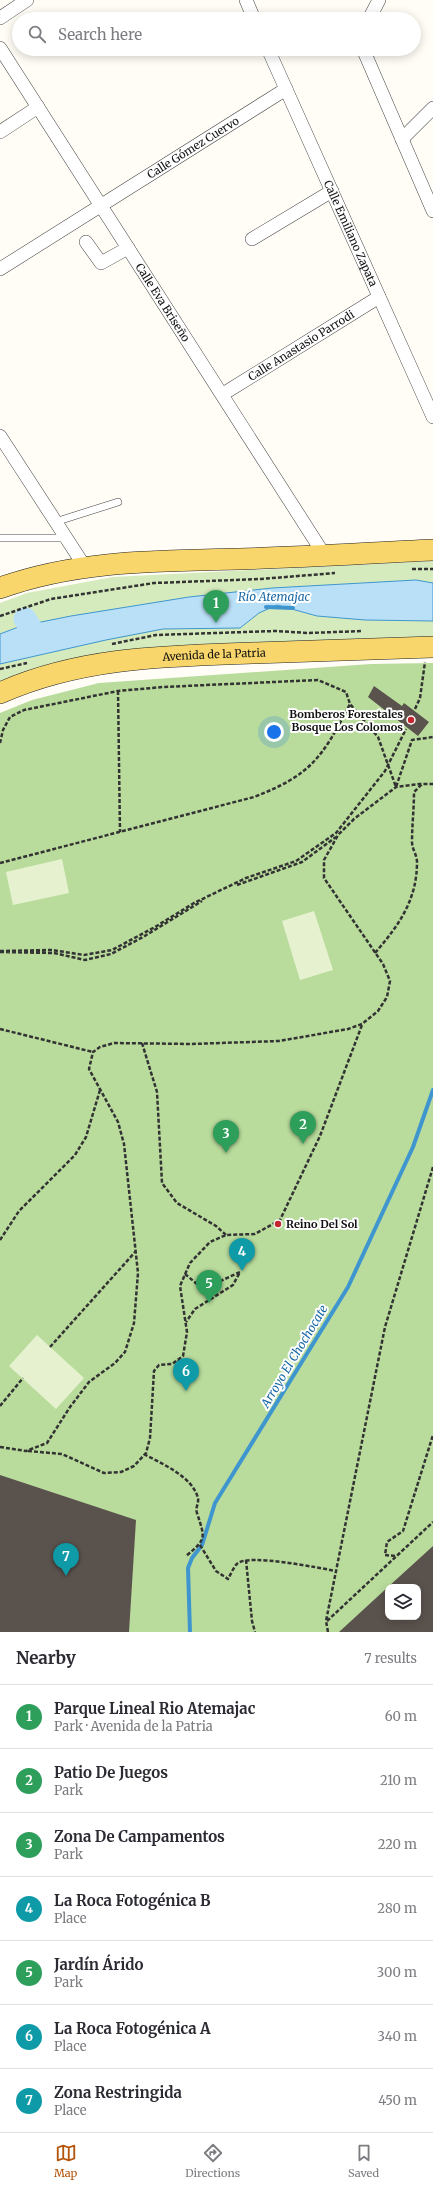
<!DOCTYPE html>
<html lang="en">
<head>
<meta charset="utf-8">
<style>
  :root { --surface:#fff; --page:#f2f2f3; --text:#2b2b33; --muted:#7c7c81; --line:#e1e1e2; --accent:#b45309 }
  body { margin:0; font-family:Merriweather,serif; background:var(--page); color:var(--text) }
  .controls { position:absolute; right:12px; bottom:12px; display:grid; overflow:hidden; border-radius:8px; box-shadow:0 2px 10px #0003 }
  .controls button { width:36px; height:36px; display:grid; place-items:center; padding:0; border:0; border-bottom:1px solid var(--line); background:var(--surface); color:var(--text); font:20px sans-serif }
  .you { position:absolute; left:274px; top:732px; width:14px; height:14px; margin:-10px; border:3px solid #fff; border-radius:50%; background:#1a73e8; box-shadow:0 0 0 6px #1a73e833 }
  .badge { display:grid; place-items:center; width:26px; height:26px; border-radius:50%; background:var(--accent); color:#fff; font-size:13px; font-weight:700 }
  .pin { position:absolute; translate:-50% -33px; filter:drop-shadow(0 1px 2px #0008) }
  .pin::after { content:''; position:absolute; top:21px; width:14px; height:12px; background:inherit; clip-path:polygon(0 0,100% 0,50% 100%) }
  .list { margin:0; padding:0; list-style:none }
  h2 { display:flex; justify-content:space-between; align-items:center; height:52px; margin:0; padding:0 16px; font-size:17px }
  h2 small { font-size:13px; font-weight:400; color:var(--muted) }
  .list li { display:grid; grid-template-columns:26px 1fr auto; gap:12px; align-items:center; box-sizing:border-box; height:64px; padding:0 16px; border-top:1px solid var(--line) }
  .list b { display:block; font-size:15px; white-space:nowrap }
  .list p { margin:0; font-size:13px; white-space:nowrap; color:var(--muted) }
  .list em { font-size:13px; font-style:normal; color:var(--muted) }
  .icon { flex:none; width:22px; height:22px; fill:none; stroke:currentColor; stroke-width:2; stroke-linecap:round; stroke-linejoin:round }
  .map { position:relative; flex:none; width:433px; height:1632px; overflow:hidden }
  .search { position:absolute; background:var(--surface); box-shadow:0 2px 10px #0003; left:12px; right:12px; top:12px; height:44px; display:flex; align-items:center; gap:10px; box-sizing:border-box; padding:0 14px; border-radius:22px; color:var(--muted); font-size:15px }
  .sheet { height:500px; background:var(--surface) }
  nav { display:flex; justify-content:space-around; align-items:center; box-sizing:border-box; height:56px; border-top:1px solid var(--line); background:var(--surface); font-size:11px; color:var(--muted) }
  nav a { display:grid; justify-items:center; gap:2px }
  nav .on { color:var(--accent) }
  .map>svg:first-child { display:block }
</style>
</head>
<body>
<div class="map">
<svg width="433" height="1632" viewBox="0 0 433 1632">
  <rect width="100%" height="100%" fill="#fffdf5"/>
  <!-- green -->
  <path fill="#d5ebbd" d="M433,561V643L255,647L0,691V603L27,593L113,577Z"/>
  <!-- forest -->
  <path fill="#b9dc9c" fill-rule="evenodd" d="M433,663V1632H0V713L32,700L99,683L371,664ZM388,1587H418V1617H388Z"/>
  <!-- pitch -->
  <path fill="#e6f2cf" d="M62,859L69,893L13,905L6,872Z
    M314,911L333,970L300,980L282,921Z
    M37,1335L84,1378L56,1409L9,1366Z"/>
  <!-- water -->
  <path fill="#b9e0f7" stroke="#3f96cf" d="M416,580L433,583V621L365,620L317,616L277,605L259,613L240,628L163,629L106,640L0,664V634L21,626L71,616L189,597L272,588Z"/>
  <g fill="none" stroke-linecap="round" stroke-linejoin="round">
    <!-- stream -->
    <path stroke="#3f96cf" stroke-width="4" d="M266,607L293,608
      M190,1632L188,1568L192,1558L202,1545L215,1503L348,1287L413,1147L433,1090"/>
    <!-- river -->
    <path stroke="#b9e0f7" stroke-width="23" d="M25,619L35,635"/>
  </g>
  <!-- building -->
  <path fill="#5a524d" d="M374,686L402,706L404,703L429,722L418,736L368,697Z
    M0,1475L136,1520L129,1632H0Z
    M433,1546V1632H339L388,1587V1617H418V1587H388Z"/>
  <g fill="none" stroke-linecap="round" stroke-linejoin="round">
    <defs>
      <path id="service" d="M55,522L118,502
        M0,538H66"/>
      <g id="minor">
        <path d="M246,0L254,19"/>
        <path d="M0,18L27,0"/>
        <path d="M369,19L379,0"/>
        <path id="s1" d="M0,48L325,556"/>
        <path id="s2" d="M268,49L433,417"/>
        <path d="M363,49L433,211"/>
        <path d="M0,132L38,107"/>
        <path d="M402,139L433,108"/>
        <path d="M252,239L332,191"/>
        <path d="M86,242L101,263L128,248"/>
        <path id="s3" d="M0,269L286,89"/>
        <path id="s4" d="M223,394L379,297"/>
        <path d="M0,436L85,567"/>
      </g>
      <g id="primary">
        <path d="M0,588C77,560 159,561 239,559C304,557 368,553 433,550"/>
        <path id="s5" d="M0,693C80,657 166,656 252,653C312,651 373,649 433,647"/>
      </g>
    </defs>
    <!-- service casing -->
    <use href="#service" stroke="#444" stroke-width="8"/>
    <!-- minor casing -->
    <use href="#minor" stroke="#444" stroke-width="14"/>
    <!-- primary casing -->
    <use href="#primary" stroke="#222" stroke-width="22"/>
    <!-- path -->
    <path stroke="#333" stroke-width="2.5" stroke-dasharray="4 2" stroke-linecap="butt" d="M412,569H433
      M0,616L51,599L154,583L261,579L335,573
      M112,644L156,635L275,631L309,633L362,631
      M0,669L27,663
      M118,691L120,832
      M415,709L420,698L425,662
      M0,743L3,730L10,717L24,710L118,691L163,687L318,680L346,692L350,704L378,737L396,787L412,740L433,737
      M0,863L254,797C311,775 322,758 350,704
      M237,885L302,862L336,837
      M0,951L52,950L84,955L112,950L155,927L194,903L246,878L296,861L336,833L385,771L406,729
      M0,952L54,953L85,960L111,954L143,937L202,901
      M375,953C399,925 417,900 417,862C417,855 412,849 412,842C412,825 414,809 414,792L422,784
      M0,1029L93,1052
      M142,1043L157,1092L162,1183L177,1203L216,1226L226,1235
      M0,1240L19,1211L75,1155L86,1137L100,1090
      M185,1274L203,1289L240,1272L233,1285L195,1309L186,1322
      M50,1347L136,1251
      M178,1360L183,1368L185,1387
      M0,1406L23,1378
      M0,1447L26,1451L47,1443L70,1407L89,1382L115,1363L125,1352L134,1323L138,1273L124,1144L118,1122L89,1069L93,1052L100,1047L114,1043L191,1044L279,1041L348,1029L362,1024L378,1011L387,997L390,981L383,964L324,878V860L338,835L354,819L396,787L419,784H433
      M28,1451L62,1454L104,1473L121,1472L134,1466L146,1453L150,1438L154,1371L159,1365L172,1364L183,1356L187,1332L180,1286L190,1263L210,1242L226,1235L255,1234L280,1220L320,1136L362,1025
      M144,1454C162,1464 192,1476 198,1498C199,1503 195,1508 197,1513C205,1538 207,1539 186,1556
      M200,1545L216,1571L228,1579C231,1574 234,1566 238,1563C250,1554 320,1568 336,1571
      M395,1556L385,1555L387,1542L403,1531L433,1435
      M246,1560L252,1621L255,1632
      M327,1621L433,1522
      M328,1632L326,1621L385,1327L433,1167"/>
    <!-- service -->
    <use href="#service" stroke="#fff" stroke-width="7"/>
    <!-- minor -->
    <use href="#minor" stroke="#fff" stroke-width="13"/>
    <!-- primary -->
    <use href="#primary" stroke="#f9d66b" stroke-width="21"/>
  </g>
  <!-- markers -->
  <g fill="#c4262e" stroke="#fff" stroke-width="1.5">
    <circle cx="411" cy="720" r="4"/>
    <circle cx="278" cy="1224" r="4"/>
  </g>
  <g text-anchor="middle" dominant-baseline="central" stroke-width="4" stroke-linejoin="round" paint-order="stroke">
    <!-- street labels -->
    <g font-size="11" fill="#111" stroke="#fff">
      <text stroke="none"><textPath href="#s3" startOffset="228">Calle Gómez Cuervo</textPath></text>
      <text stroke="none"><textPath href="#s2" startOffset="202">Calle Emiliano Zapata</textPath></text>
      <text stroke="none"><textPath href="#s1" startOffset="302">Calle Eva Briseño</textPath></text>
      <text stroke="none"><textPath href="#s4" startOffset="92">Calle Anastasio Parrodi</textPath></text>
      <text stroke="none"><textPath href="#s5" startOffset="219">Avenida de la Patria</textPath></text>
    </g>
    <!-- poi labels -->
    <g font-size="11" font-weight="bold" fill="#111" stroke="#fff" text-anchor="end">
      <text x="403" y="714">Bomberos Forestales<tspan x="403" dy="13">Bosque Los Colomos</tspan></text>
      <text x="286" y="1224" text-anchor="start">Reino Del Sol</text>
    </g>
    <!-- water labels -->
    <g font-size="12" font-style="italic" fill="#1768a6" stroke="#fff">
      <text x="274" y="596">Río Atemajac</text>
      <text transform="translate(294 1356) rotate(-59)">Arroyo El Chochocate</text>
    </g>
  </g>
</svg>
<div class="controls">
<button><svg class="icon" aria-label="layers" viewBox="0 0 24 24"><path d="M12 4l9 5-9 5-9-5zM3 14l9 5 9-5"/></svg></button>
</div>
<div class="you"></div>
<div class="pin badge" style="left:216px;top:623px;background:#2e9e5b">1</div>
<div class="pin badge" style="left:303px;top:1144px;background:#2e9e5b">2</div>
<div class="pin badge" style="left:226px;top:1153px;background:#2e9e5b">3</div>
<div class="pin badge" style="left:242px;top:1271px;background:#0f9aa8">4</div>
<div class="pin badge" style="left:209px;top:1303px;background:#2e9e5b">5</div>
<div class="pin badge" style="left:186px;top:1391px;background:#0f9aa8">6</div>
<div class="pin badge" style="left:66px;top:1576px;background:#0f9aa8">7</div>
<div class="search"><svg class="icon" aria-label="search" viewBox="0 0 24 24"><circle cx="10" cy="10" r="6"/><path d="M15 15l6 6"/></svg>Search here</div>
</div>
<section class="sheet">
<h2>Nearby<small>7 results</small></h2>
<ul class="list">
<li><span class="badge" style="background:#2e9e5b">1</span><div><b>Parque Lineal Rio Atemajac</b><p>Park · Avenida de la Patria</p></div><em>60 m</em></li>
<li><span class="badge" style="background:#2e9e5b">2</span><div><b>Patio De Juegos</b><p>Park</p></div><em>210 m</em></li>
<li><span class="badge" style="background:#2e9e5b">3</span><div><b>Zona De Campamentos</b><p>Park</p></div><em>220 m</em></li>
<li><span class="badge" style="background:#0f9aa8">4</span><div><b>La Roca Fotogénica B</b><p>Place</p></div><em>280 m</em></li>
<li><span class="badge" style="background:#2e9e5b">5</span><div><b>Jardín Árido</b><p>Park</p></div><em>300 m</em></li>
<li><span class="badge" style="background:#0f9aa8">6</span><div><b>La Roca Fotogénica A</b><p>Place</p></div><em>340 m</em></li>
<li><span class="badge" style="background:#0f9aa8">7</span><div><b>Zona Restringida</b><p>Place</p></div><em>450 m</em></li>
</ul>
</section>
<nav>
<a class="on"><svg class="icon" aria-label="map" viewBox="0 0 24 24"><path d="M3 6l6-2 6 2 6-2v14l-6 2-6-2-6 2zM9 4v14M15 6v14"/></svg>Map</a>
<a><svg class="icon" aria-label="directions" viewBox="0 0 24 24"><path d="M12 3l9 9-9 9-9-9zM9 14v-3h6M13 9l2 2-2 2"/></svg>Directions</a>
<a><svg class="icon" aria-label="saved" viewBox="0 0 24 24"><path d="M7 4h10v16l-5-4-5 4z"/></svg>Saved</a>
</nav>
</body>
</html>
